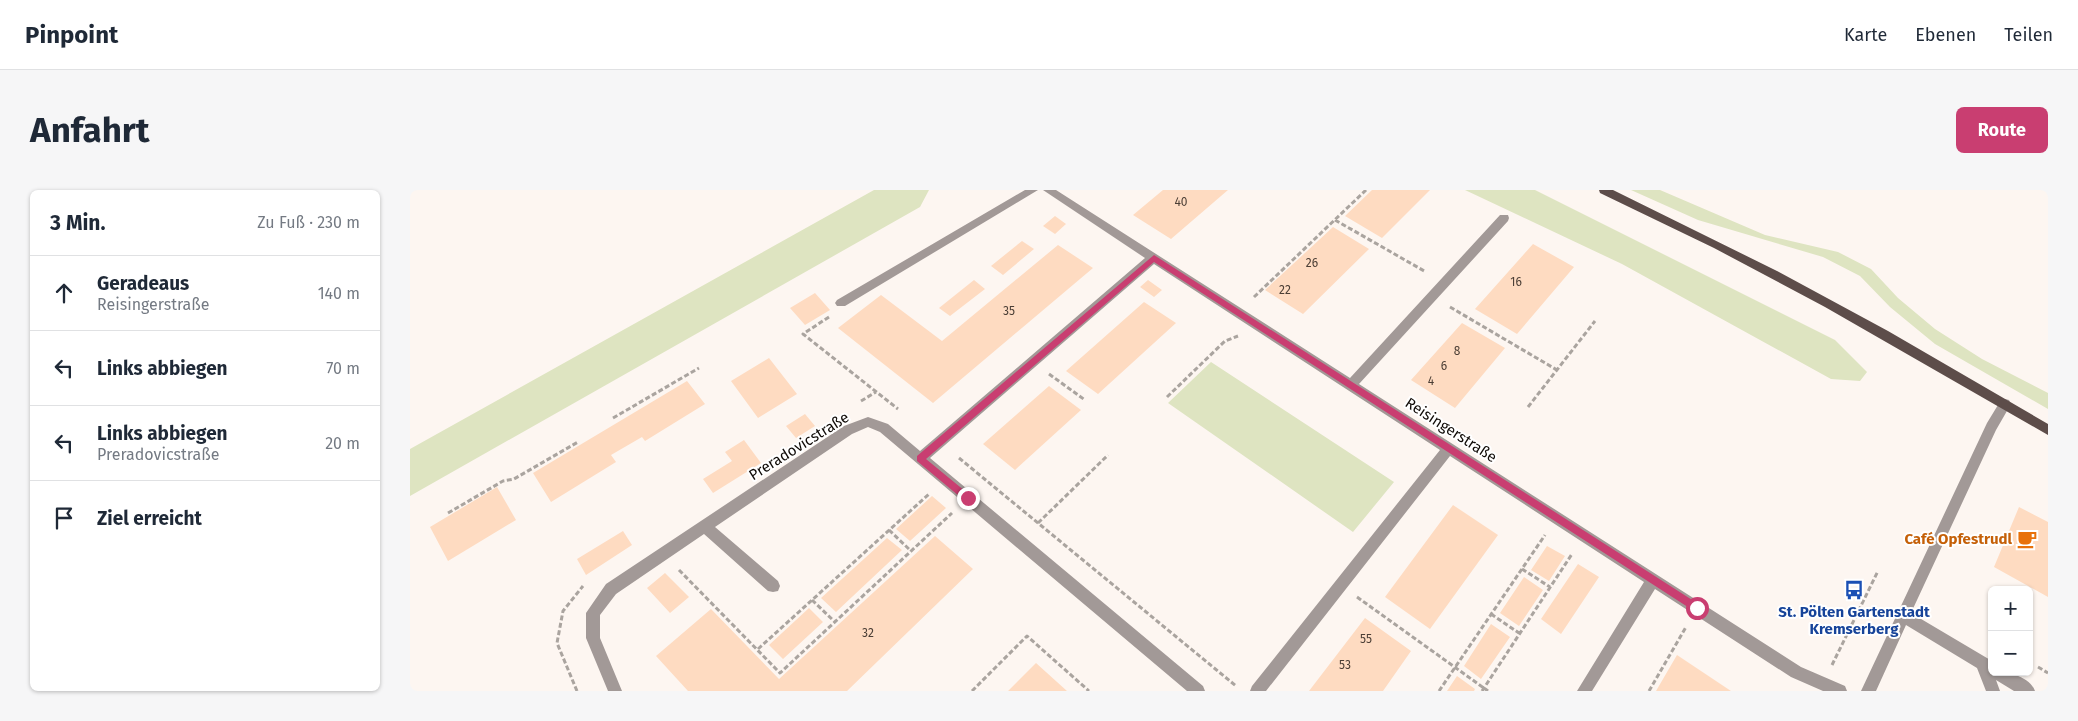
<!DOCTYPE html>
<html lang="de">
<head>
<meta charset="utf-8">
<style>
  :root { --surface:#fff; --page:#f6f6f7; --text:#1f2937; --muted:#747a83; --line:#e0e1e3; --accent:#c93e71 }
  body { margin:0; font-family:"Fira Sans",sans-serif; background:var(--page); color:var(--text) }
  .controls { position:absolute; right:15px; bottom:15px; display:grid; overflow:hidden; border-radius:8px; box-shadow:0 1px 4px #0004 }
  .controls button { width:45px; height:45px; display:grid; place-items:center; padding:0; border:0; border-bottom:1px solid var(--line); background:var(--surface); color:var(--text); font:25px sans-serif }
  .stop { position:absolute; width:15px; height:15px; margin:-11px; border:4px solid #c93e71; border-radius:50%; background:#fff }
  .stop.end { background:#c93e71; border-color:#fff; box-shadow:0 1px 5px #0008 }
  .list { margin:0; padding:0; list-style:none }
  h2 { display:flex; justify-content:space-between; align-items:center; height:65px; margin:0; padding:0 20px; font-size:21px }
  h2 small { font-size:16px; font-weight:400; color:var(--muted) }
  .list li { display:grid; grid-template-columns:32px 1fr auto; gap:15px; align-items:center; box-sizing:border-box; height:75px; padding:0 20px; border-top:1px solid var(--line) }
  .list b { display:block; font-size:19px; white-space:nowrap }
  .list p { margin:0; font-size:16px; white-space:nowrap; color:var(--muted) }
  .list em { font-size:16px; font-style:normal; color:var(--muted) }
  .icon { flex:none; width:28px; height:28px; fill:none; stroke:currentColor; stroke-width:2; stroke-linecap:round; stroke-linejoin:round }
  .map { position:relative; flex:none; width:1638px; height:501px; overflow:hidden; border-radius:8px }
  header { display:flex; align-items:center; gap:30px; box-sizing:border-box; height:70px; padding:0 25px; background:var(--surface); border-bottom:1px solid var(--line) }
  header strong { font-size:24px }
  nav { display:flex; gap:28px; margin-inline-start:auto; font-size:18px }
  .intro { display:flex; align-items:center; justify-content:space-between; box-sizing:border-box; height:120px; padding:0 30px }
  h1 { margin:0; font-size:35px }
  .button { padding:12px 22px; border-radius:8px; background:var(--accent); color:#fff; font-size:18px; font-weight:700 }
  main { display:flex; gap:30px; padding:0 30px }
  aside { flex:1; background:var(--surface); border-radius:8px; box-shadow:0 1px 4px #0004 }
  .map>svg:first-child { display:block }
</style>
</head>
<body>
<header>
<strong>Pinpoint</strong>
<nav><a>Karte</a><a>Ebenen</a><a>Teilen</a></nav>
</header>
<div class="intro"><h1>Anfahrt</h1><a class="button">Route</a></div>
<main>
<aside>
<h2>3 Min.<small>Zu Fuß · 230 m</small></h2>
<ul class="list">
<li><svg class="icon" aria-label="ahead" viewBox="0 0 24 24"><path d="M12 20V5M6 11l6-6 6 6"/></svg><div><b>Geradeaus</b><p>Reisingerstraße</p></div><em>140 m</em></li>
<li><svg class="icon" aria-label="left" viewBox="0 0 24 24"><path d="M17 20v-9H6M10 6l-5 5 5 5"/></svg><div><b>Links abbiegen</b></div><em>70 m</em></li>
<li><svg class="icon" aria-label="left" viewBox="0 0 24 24"><path d="M17 20v-9H6M10 6l-5 5 5 5"/></svg><div><b>Links abbiegen</b><p>Preradovicstraße</p></div><em>20 m</em></li>
<li><svg class="icon" aria-label="arrive" viewBox="0 0 24 24"><path d="M6 21V4h12l-3 4 3 4H6"/></svg><div><b>Ziel erreicht</b></div></li>
</ul>
</aside>
<div class="map">
<svg width="1638" height="501" viewBox="0 0 1638 501">
  <rect width="100%" height="100%" fill="#fdf6f1"/>
  <!-- green -->
  <path fill="#dee4c1" d="M464,0H519L510,17L0,306V259Z
    M1055,0H1125L1425,150L1457,182L1450,191L1421,189L1212,74Z
    M1221,0H1250L1355,45L1428,62L1461,79L1488,108L1525,139L1572,169L1638,203V219L1525,154L1480,117L1450,86L1413,67L1288,30Z
    M801,172L984,292L943,342L758,213Z"/>
  <!-- building -->
  <path fill="#fedbc1" d="M753,0H818L761,49L723,25Z
    M962,0H1020L972,48L935,26Z
    M645,26L656,34L645,44L633,36Z
    M923,37L959,59L893,124L855,100Z
    M612,51L624,59L593,85L581,76Z
    M1123,54L1164,77L1107,144L1065,119Z
    M648,55L683,78L523,213L428,138L471,105L532,151Z
    M564,90L575,99L540,126L529,118Z
    M738,90L752,100L744,107L730,97Z
    M405,103L420,120L395,135L380,118Z
    M734,112L766,133L688,204L656,181Z
    M1052,133L1095,158L1045,218L1001,190Z
    M359,168L387,204L348,228L321,191Z
    M277,191L295,214L235,251L232,247L201,265L206,272L141,312L123,283Z
    M639,196L671,220L605,280L573,254Z
    M395,224L405,236L386,248L376,236Z
    M334,250L351,273L303,303L293,289L322,271L315,262Z
    M87,297L106,330L38,371L20,337Z
    M522,306L536,318L500,351L486,339Z
    M1043,315L1088,345L1020,439L975,407Z
    M1609,317L1638,332V407L1584,377Z
    M213,341L222,355L176,385L167,369Z
    M525,346L563,379L437,501H278L246,466L301,419L369,489Z
    M477,348L492,360L426,422L411,408Z
    M1137,356L1155,366L1139,391L1121,380Z
    M1168,374L1189,387L1151,444L1131,429Z
    M255,383L279,407L260,423L237,398Z
    M1114,387L1133,400L1109,436L1090,423Z
    M399,418L413,432L373,469L359,455Z
    M955,428L1001,461L973,501H899Z
    M1081,434L1100,447L1071,489L1054,476Z
    M1267,465L1321,501H1246Z
    M626,473L657,501H598Z
    M1047,486L1065,499L1064,501H1037Z"/>
  <g fill="none" stroke-linecap="round" stroke-linejoin="round">
    <!-- path -->
    <path stroke="#aaa49f" stroke-width="3" stroke-dasharray="5 2.5" stroke-linecap="butt" d="M925,30L1016,82
      M844,107L956,0
      M1040,117L1147,180
      M419,127L393,144L488,219
      M639,184L675,210
      M757,207L815,151L828,146
      M451,211L466,202
      M1118,217L1185,131
      M203,228L289,178
      M549,268L826,496
      M38,323L93,291L104,289L168,252
      M628,333L698,265
      M479,340L501,361
      M1112,379L1140,397
      M269,380L370,483L542,323
      M947,407L1078,501
      M402,410L425,432
      M1081,424L1109,443
      M348,459L519,304
      M1422,475L1468,381
      M1628,477L1638,483
      M167,501L147,453L153,421L173,396
      M562,501L617,446L679,501
      M1029,501L1135,345
      M1072,501L1162,364
      M1239,501L1276,437"/>
    <!-- minor -->
    <path fill="#a29997" fill-rule="evenodd" d="M615,0H628L435,116H427L425,113L427,110Z
      M633,0H646L940,188L1090,25H1098L1099,28L1098,31L949,194L1391,477L1435,496L1437,501H1413L1381,487L1245,399L1182,501H1167L1234,392L1040,266L856,501H840L842,496L1030,260L744,74L520,268L793,496L795,501H777L470,242L458,237L442,244L305,337L368,391L370,396L368,401L363,402L358,401L294,344L206,404L190,425V448L212,501H198L176,448V423L196,394L434,236L458,227L478,234L510,261L735,68Z
      M1595,209L1599,210L1601,214L1586,240L1501,423L1582,471V482C1596,482 1619,485 1625,501H1604L1586,490L1590,501H1576L1567,478L1496,435L1466,501H1451L1577,233L1591,210Z"/>
    <!-- major -->
    <path fill="#5d4d4a" fill-rule="evenodd" d="M1189,0H1203L1367,81L1478,141L1638,234V245L1415,117L1304,58L1190,3Z"/>
  </g>
  <!-- route -->
  <path fill="#c93e71" d="M744,65L1290,415V421H1284L744,72L516,269L561,306V311H555L507,271V266Z"/>
  <!-- icons -->
  <defs>
    <symbol id="cafe-bare" viewBox="-9 -9 18 18"><path d="M-5.5-4.5H6V0H3Q3 3.5 0 3.5H-2.5Q-5.5 3.5-5.5 0ZM3-3.2v2h1.7v-2ZM-6 4.5H4V6H-6Z" fill="#e8710a" stroke="#fff" stroke-width="2.5" paint-order="stroke"/></symbol>
    <symbol id="bus-bare" viewBox="-9 -9 18 18"><path d="M-5-6H5V4H4V6H2V4H-2V6H-4V4H-5ZM-3.5-4V0h7V-4ZM-3.5 1.2v1.5H-2V1.2ZM2 1.2v1.5H3.5V1.2Z" fill="#1a4fb4" stroke="#fff" stroke-width="2.5" paint-order="stroke"/></symbol>
  </defs>
  <g fill-rule="evenodd">
    <use href="#cafe-bare" x="1603" y="335" width="28" height="28"/>
    <use href="#bus-bare" x="1430" y="386" width="28" height="28"/>
  </g>
  <g text-anchor="middle" dominant-baseline="central" stroke-width="4" stroke-linejoin="round" paint-order="stroke">
    <!-- number labels -->
    <g font-size="12" fill="#4b3e35">
      <text x="771" y="12">40</text>
      <text x="902" y="73">26</text>
      <text x="1106" y="92">16</text>
      <text x="875" y="100">22</text>
      <text x="599" y="121">35</text>
      <text x="1047" y="161">8</text>
      <text x="1034" y="176">6</text>
      <text x="1021" y="191">4</text>
      <text x="458" y="443">32</text>
      <text x="956" y="449">55</text>
      <text x="935" y="475">53</text>
    </g>
    <!-- street labels -->
    <g font-size="15" fill="#0f0a06" stroke="#fff">
      <text transform="translate(1041 240) rotate(33)">Reisingerstraße</text>
      <text transform="translate(389 256) rotate(-32)">Preradovicstraße</text>
    </g>
    <!-- food labels -->
    <g font-size="15" font-weight="bold" fill="#c56008" stroke="#fff" text-anchor="end">
      <text x="1602" y="349">Café Opfestrudl</text>
    </g>
    <!-- transit labels -->
    <g font-size="15" font-weight="bold" fill="#164399" stroke="#fff">
      <text x="1444" y="422">St. Pölten Gartenstadt<tspan x="1444" dy="17">Kremserberg</tspan></text>
    </g>
  </g>
</svg>
<div class="controls">
<button>+</button>
<button>−</button>
</div>
<div class="stop" style="left:1287px;top:418px"></div>
<div class="stop end" style="left:558px;top:308px"></div>
</div>
</main>
</body>
</html>
